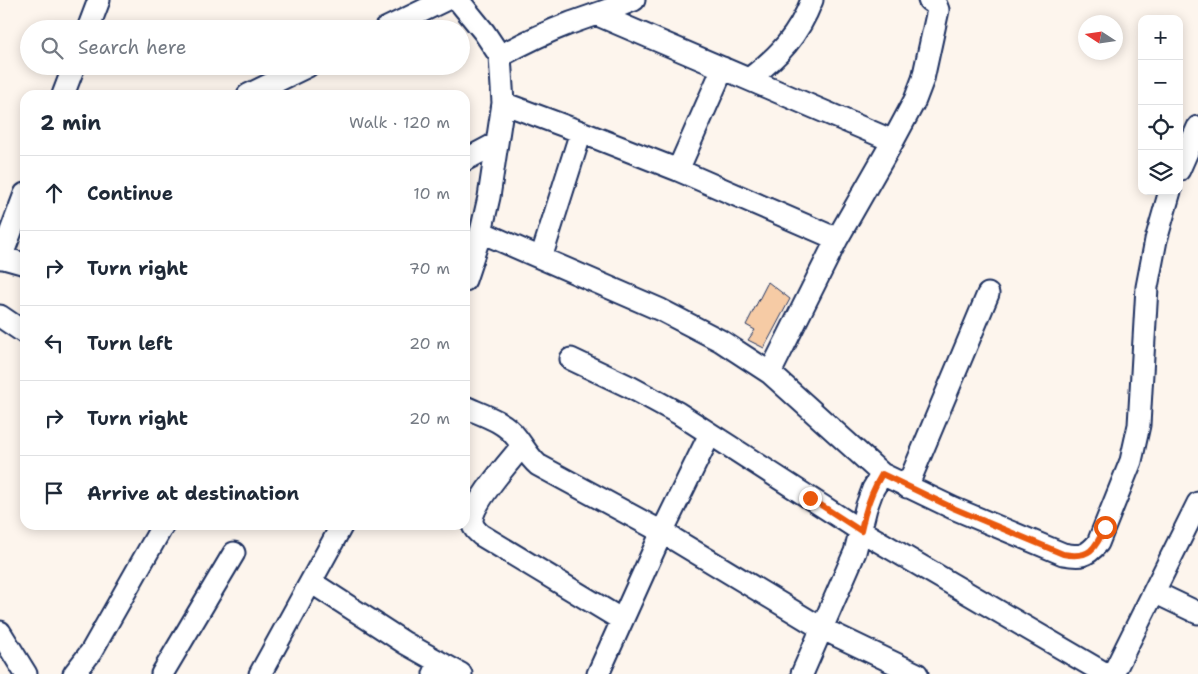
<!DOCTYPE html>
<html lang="en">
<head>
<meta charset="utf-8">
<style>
  :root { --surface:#fff; --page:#f2f2f3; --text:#1f2937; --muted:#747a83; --line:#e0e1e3 }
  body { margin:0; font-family:"Shantell Sans",sans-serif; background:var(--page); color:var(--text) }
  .controls { position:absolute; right:15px; top:15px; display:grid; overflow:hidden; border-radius:10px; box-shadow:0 2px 12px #0003 }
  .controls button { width:45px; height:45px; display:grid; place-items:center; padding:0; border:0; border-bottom:1px solid var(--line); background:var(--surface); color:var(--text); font:25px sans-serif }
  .compass { position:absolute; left:1078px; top:15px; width:45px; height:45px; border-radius:50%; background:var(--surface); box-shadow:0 2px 12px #0003; rotate:282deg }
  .stop { position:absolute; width:15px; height:15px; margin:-11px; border:4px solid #ea580c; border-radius:50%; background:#fff }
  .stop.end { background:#ea580c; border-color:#fff; box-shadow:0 1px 5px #0008 }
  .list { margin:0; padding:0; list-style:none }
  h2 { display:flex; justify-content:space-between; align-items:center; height:65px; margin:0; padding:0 20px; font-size:21px }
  h2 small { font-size:16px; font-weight:400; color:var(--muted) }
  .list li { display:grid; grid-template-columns:32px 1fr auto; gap:15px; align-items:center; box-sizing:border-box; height:75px; padding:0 20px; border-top:1px solid var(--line) }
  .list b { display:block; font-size:19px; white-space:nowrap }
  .list em { font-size:16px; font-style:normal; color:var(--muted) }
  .icon { flex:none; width:28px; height:28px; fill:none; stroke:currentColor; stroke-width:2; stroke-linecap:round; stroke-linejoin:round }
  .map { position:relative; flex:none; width:1198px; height:674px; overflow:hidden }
  .search { position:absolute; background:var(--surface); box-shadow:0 2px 12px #0003; left:20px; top:20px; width:450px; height:55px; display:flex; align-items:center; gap:12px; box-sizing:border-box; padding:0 18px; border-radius:28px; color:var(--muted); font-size:19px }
  .panel { position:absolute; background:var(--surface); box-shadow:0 2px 12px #0003; left:20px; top:90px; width:450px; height:440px; border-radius:15px }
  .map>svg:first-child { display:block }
</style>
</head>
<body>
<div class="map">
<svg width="1198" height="674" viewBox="0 0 1198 674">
  <rect width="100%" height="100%" fill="#fdf5ed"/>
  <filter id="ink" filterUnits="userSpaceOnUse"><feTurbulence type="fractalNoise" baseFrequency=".02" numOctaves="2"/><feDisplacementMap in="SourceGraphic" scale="10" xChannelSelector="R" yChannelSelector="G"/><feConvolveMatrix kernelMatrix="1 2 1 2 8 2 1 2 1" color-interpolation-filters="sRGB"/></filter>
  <g filter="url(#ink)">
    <!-- building -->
    <path fill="#f6cba5" stroke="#1b2f5e" d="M768,282L790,299L764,348L748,340L755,330L746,325Z"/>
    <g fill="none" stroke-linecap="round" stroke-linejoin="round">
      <defs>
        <path id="minor" d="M458,0L484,32L500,56L503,103L489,197L481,232L465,280
          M598,15L893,141
          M88,29L99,0
          M385,29L445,0
          M500,56C522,44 544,33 568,24C590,16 612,9 634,0
          M749,79C779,56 798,36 812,0
          M63,95L74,66
          M248,95L308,66
          M503,103L581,132L678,170L837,239
          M465,160L497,143
          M678,170L723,68
          M1179,170L1198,127
          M481,232L661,310L721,341L770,373L882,474L953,508L1063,554C1080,557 1086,557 1098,543L1131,461L1139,425L1147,287L1156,240L1170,191
          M0,257L25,264
          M1,258L25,194
          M541,258L581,132
          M0,316L25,333
          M571,359L630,387L678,413L861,531L1106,674
          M770,373L837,239L893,141L915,100L923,79L938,10L936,5L929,0
          M465,407C483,415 504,421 516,437C524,447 528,456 538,465L662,532L821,628L917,674
          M522,446C510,461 471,504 472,522C473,529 477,531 481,535L622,620
          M907,487L988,294
          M311,582L405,643L439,662
          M1154,592L1198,613
          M0,632L26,674
          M74,674L91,652L163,525
          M162,674L234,553
          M260,674L342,525
          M434,674L439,662L461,674
          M598,674L662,532L710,434
          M802,674L855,552L866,508L873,489L882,474
          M1113,674L1198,503"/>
      </defs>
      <!-- minor casing -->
      <use href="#minor" stroke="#1b2f5e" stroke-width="25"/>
      <!-- minor -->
      <use href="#minor" stroke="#fff" stroke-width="21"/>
    </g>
  </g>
  <g fill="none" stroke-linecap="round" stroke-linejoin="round" filter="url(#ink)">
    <!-- route -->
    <path stroke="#ea580c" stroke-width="6" d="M810,498L861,531C865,510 871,492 882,474L953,508L1063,554C1090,559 1095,549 1105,527"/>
  </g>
</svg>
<div class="controls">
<button>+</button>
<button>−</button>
<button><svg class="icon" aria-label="locate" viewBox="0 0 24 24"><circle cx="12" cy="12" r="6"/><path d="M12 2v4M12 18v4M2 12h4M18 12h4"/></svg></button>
<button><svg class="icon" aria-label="layers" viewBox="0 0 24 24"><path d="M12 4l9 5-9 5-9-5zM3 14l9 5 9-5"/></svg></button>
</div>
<svg class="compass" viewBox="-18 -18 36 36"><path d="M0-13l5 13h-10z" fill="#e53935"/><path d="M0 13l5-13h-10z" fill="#747a83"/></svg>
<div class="stop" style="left:1105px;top:527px"></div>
<div class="stop end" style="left:810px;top:498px"></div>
<div class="search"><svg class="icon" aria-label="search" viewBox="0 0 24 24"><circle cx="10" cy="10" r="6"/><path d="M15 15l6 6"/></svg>Search here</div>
<section class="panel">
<h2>2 min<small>Walk · 120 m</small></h2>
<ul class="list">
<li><svg class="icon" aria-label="ahead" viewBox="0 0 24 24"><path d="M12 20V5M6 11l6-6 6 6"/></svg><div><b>Continue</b></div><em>10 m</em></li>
<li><svg class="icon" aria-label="right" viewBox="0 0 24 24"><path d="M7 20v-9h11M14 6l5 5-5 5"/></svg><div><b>Turn right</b></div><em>70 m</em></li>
<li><svg class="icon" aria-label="left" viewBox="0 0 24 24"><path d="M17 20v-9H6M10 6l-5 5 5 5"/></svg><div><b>Turn left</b></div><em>20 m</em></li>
<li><svg class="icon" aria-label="right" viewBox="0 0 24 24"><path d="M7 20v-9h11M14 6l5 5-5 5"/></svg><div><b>Turn right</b></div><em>20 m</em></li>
<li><svg class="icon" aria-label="arrive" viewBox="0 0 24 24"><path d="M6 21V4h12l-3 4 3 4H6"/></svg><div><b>Arrive at destination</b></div></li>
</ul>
</section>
</div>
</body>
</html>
